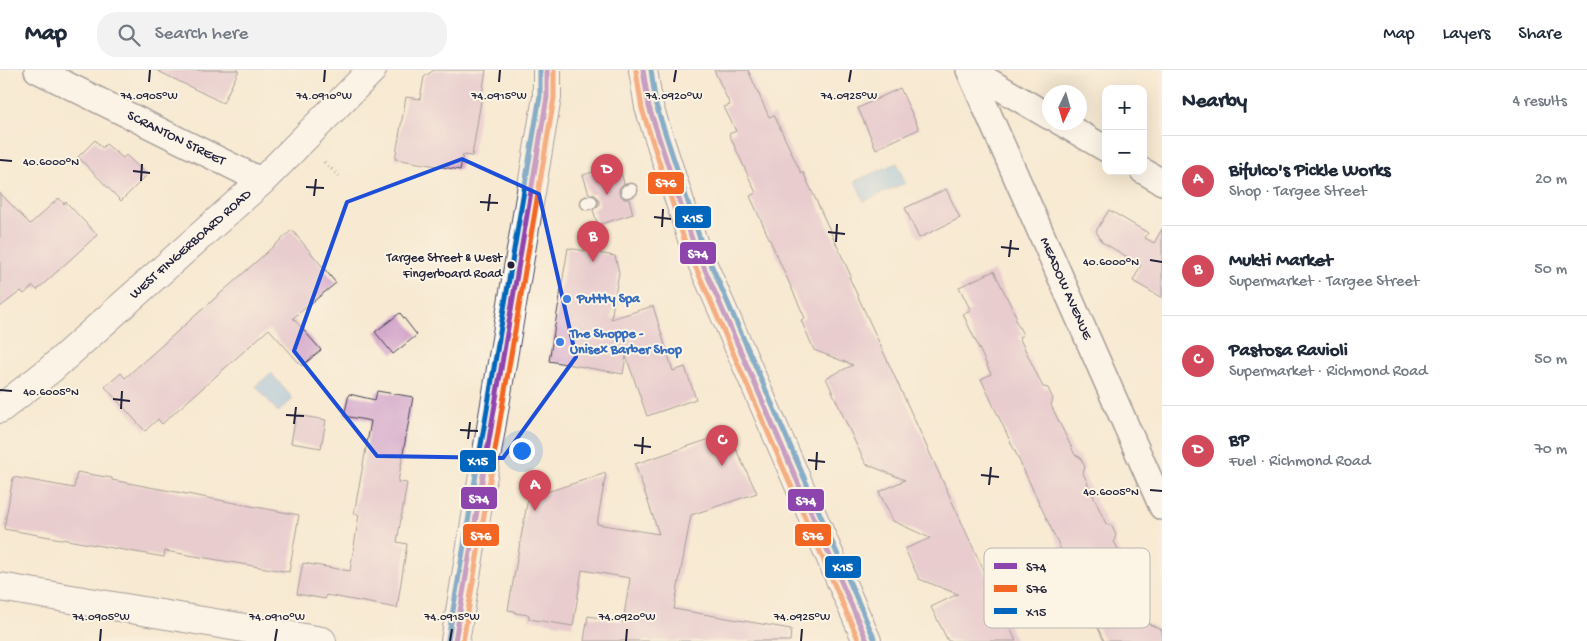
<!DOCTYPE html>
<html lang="en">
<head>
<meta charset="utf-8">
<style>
  :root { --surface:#fff; --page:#f2f2f3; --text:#1f2937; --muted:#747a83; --line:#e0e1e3; --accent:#d1495b }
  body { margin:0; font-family:"Gochi Hand",sans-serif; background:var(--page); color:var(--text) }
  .controls { position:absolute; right:15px; top:15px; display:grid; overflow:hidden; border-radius:10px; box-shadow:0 5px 20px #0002 }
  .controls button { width:45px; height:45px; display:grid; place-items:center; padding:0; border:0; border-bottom:1px solid var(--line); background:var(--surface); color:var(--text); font:25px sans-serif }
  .compass { position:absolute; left:1042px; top:15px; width:45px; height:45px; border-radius:50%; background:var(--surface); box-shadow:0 5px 20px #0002; rotate:185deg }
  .you { position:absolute; left:521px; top:380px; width:18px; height:18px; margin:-12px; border:4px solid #fff; border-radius:50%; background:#1a73e8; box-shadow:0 0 0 8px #1a73e833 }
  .badge { display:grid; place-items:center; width:32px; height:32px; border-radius:50%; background:var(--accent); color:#fff; font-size:16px; font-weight:700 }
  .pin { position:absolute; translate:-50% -41px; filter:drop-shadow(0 1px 2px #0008) }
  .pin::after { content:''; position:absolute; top:26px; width:18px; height:15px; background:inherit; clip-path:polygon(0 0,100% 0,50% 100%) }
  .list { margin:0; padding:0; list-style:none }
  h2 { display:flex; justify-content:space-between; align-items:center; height:65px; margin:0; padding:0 20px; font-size:21px }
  h2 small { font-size:16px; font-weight:400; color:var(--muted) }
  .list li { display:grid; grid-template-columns:32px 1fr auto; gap:15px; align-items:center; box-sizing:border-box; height:90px; padding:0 20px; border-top:1px solid var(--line) }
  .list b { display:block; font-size:19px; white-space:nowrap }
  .list p { margin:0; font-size:16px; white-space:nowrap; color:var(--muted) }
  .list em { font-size:16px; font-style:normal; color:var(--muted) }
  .icon { flex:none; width:28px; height:28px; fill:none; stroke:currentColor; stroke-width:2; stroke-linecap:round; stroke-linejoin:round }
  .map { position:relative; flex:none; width:1162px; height:571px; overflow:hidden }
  header { display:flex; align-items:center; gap:30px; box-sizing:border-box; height:70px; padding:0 25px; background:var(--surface); border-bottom:1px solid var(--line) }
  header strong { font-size:24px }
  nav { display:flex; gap:28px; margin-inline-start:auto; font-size:18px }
  .search { width:350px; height:45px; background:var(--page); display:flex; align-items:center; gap:12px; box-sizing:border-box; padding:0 18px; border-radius:20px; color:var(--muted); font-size:19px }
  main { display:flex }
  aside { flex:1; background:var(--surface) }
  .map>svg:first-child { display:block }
</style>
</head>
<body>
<header>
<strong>Map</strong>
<div class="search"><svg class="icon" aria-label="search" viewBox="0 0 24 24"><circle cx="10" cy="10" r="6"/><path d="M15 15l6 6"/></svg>Search here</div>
<nav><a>Map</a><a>Layers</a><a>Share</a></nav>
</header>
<main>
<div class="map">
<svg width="1162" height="571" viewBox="0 0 1162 571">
  <rect width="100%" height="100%" fill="#fcf5e5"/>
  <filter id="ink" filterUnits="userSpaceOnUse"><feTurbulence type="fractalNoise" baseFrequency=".02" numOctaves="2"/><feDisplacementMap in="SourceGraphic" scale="10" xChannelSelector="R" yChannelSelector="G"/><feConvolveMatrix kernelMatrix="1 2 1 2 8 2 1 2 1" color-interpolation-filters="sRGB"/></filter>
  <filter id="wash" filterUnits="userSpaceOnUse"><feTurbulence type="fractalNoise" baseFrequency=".0096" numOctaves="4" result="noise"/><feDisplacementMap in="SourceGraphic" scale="20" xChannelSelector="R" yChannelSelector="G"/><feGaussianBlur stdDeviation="1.12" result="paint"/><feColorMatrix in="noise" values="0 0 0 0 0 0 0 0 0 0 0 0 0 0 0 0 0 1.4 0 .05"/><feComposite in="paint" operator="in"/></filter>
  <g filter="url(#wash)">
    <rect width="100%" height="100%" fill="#f7e9d2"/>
    <!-- water -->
    <path fill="#6fade2" stroke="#48688e" d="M897,93L905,113L864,131L855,111Z
      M271,303L293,329L278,342L256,316Z"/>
    <g id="blocks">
      <!-- building -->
      <path fill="#d4a8cb" d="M156,0H239L223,33Z
        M434,0H486L472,86L463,85L460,100L395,89L406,27L420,29L424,7Z
        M714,0H748L769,47L774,45L801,103L803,102L851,206L849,207L1016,571H948L931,537L958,524L919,509L905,479L930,468L893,451L879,422L905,410L866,394L856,374L826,308L853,295L814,280L801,250L805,248L750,126L756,123L729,64L736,61L724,37L730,35Z
        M900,18L919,59L876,79L858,38Z
        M95,70L102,78L106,74L123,88L126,85L147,105L121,131L78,87Z
        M619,94L624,113L619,118V123L624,129H629L633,144L598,155L593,140L599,135V130L594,124H589L583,105Z
        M946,119L960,148L919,168L905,138Z
        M0,123L30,154L59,128L64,134L66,132L97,165L37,220L33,216L24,224L21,221L0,237Z
        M1109,140L1148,163L1145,168L1154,173L1162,159V228L1133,211L1141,195L1102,172L1096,161Z
        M292,160L336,213L293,248L321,280L302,296L269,259L162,354L158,349L145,361L105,317L121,303L125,308Z
        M568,178L615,186L619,202L611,249L653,236L673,301L685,297L696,329L647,346L626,286L623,304L549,291Z
        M994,201L1017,248L1015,249L1023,265L1019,267L1043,317L1048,318L1053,329L1051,335L1075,385L1080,387L1085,397L1083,403L1106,454L1111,455L1116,465L1114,471L1138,522L1143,523L1148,534L1143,551L1162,560V571H1104L981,309L991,304L963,244L971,241L959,217Z
        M400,243L417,265L393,284L375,262Z
        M377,321L413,327L398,412L407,413L397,472L407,474L397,538L326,525L325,529L297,524L303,493L350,501L359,445L354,444L371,351L344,346L349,324L375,330Z
        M296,345L326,350L321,378L291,373Z
        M728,363L757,423L691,445L674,539L791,559L790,571H584L588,546L623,552L630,508L582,500L573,556L529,549V545L515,543V541L508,540L528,428L606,403L597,454L659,464L635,394Z
        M77,402L112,408V410L299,445L289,502L165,481L164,487L4,459L13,407L74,418Z"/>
    </g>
  </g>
  <g filter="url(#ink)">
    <use href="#blocks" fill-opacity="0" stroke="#424052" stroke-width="1"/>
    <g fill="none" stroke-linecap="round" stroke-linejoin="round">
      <defs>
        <path id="lane" d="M627,121L631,120
          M587,133L591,132"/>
        <g id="street">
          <path id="s1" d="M37,0L262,111"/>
          <path id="s2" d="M969,0L1162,437"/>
          <path d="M970,0L1050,47"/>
          <path d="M1060,52L1106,79"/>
          <path d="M1143,101L1162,112"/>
        </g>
        <g id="secondary">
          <path d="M643,0L649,37L693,172L867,571"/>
          <path id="s3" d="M0,339L50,300L262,111L372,0"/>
          <path d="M0,517L322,571"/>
          <path d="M455,571L547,27V0"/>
        </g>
      </defs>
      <!-- lane casing -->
      <use href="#lane" stroke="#424052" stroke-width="15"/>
      <!-- street casing -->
      <use href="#street" stroke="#424052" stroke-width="28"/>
      <!-- secondary casing -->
      <use href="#secondary" stroke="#424052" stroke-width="30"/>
      <!-- path -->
      <path stroke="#424052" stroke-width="3" stroke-dasharray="1 4" stroke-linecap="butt" d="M324,92L339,106"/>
      <!-- lane -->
      <use href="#lane" stroke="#fff" stroke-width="12"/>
      <!-- street -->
      <use href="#street" stroke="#fff" stroke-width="25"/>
      <!-- secondary -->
      <use href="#secondary" stroke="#fff" stroke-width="28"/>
      <defs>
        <path id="bus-1" d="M643,0L649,37L693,172L867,571
          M455,571L547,27V0"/>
        <path id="bus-2" d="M636,1L642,39L686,175L859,571
          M463,571L554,28V0"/>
        <path id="bus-3" d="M651,0L656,35L700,169L874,568
          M448,570L540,26V0"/>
      </defs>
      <!-- bus-1 casing -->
      <use href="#bus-1" stroke="#fcf5e5" stroke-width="9"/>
      <!-- bus-2 casing -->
      <use href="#bus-2" stroke="#fcf5e5" stroke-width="9"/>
      <!-- bus-3 casing -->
      <use href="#bus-3" stroke="#fcf5e5" stroke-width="9"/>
      <!-- bus-1 -->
      <use href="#bus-1" stroke="#8e44ad" stroke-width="5"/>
      <!-- bus-2 -->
      <use href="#bus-2" stroke="#f26522" stroke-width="5"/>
      <!-- bus-3 -->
      <use href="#bus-3" stroke="#0065bd" stroke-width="5"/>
    </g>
  </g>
  <!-- marked area -->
  <path d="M0 0H1162V571H0ZM462,89L539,124L576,287L503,388L377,386L294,281L347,132Z" fill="#f7e9d2" fill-opacity=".55" fill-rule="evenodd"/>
  <path fill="none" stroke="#1d4ed8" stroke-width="4" stroke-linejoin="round" d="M462,89L539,124L576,287L503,388L377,386L294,281L347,132Z"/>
  <!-- ticks -->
  <path fill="none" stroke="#22223b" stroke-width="2" d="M149,12L150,0M324,12L325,0M499,12L500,0M674,12L676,0M849,12L851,0M0,90L12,91M133,101L150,103M141,111L142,94M306,117L324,118M314,126L316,109M480,132L498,133M488,141L490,124M654,147L671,149M662,157L663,139M828,162L845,164M836,172L837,154M1001,177L1019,179M1009,187L1011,170M1150,190L1162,192M0,320L12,321M113,329L130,331M121,339L122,321M286,345L304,346M294,354L296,337M460,360L478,361M468,369L470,352M634,375L651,377M642,384L643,367M808,390L825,392M816,400L817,382M981,405L999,407M989,415L991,397M1150,420L1162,421M100,571L101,559M275,571L277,559M450,571L452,559M626,571L627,559M801,571L802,559"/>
  <!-- markers -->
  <circle fill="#22223b" stroke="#fcf5e5" stroke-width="2" cx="511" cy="195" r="4.5"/>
  <g fill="#3f7fe0" stroke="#fcf5e5" stroke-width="2">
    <circle cx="567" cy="229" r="5"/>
    <circle cx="560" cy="272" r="5"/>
  </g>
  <g text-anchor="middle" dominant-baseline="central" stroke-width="4" stroke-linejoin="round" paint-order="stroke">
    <!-- bus labels -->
    <g font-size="13" fill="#22223b" stroke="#fcf5e5" text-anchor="end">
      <text x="502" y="188">Targee Street &amp; West<tspan x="502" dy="16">Fingerboard Road</tspan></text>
    </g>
    <!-- street labels -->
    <g font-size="14" fill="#22223b" stroke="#fcf5e5">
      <text stroke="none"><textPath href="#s1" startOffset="155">SCRANTON STREET</textPath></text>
      <text stroke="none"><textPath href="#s3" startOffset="252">WEST FINGERBOARD ROAD</textPath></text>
      <text stroke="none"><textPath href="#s2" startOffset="239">MEADOW AVENUE</textPath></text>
    </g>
    <!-- shop labels -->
    <g font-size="14" font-weight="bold" fill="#366cbe" stroke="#fcf5e5" text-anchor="start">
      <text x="577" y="229">Puttty Spa</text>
      <text x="570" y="264">The Shoppe -<tspan x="570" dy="16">Unisex Barber Shop</tspan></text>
    </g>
  </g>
  <!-- legend -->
  <rect x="984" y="478" width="166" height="80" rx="8" fill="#fcf5e5" stroke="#bbb6b2" stroke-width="1"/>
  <rect x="994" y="493" width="23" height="6" fill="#8e44ad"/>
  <rect x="994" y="515" width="23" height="7" fill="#f26522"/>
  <rect x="994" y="538" width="23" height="6" fill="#0065bd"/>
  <g font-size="14" fill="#22223b">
    <text x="1026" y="501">S74</text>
    <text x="1026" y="523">S76</text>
    <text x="1026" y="546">X15</text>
  </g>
  <g font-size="12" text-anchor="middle" fill="#22223b" stroke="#fcf5e5" stroke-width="4" stroke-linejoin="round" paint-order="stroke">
    <text x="149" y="29">74.0905°W</text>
    <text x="324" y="29">74.0910°W</text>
    <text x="499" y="29">74.0915°W</text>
    <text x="674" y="29">74.0920°W</text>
    <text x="849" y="29">74.0925°W</text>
    <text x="51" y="95">40.6000°N</text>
    <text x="1111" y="195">40.6000°N</text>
    <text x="51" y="325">40.6005°N</text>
    <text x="1111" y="425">40.6005°N</text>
    <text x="101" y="550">74.0905°W</text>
    <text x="277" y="550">74.0910°W</text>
    <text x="452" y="550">74.0915°W</text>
    <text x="627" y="550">74.0920°W</text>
    <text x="802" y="550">74.0925°W</text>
  </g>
  <g stroke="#fcf5e5" stroke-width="2">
    <rect x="647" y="101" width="38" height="24" rx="5" fill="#f26522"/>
    <rect x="674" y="135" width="38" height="24" rx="5" fill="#0065bd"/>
    <rect x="679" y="171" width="38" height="24" rx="5" fill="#8e44ad"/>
    <rect x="459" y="379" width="38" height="24" rx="5" fill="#0065bd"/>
    <rect x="460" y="416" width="38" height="24" rx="5" fill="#8e44ad"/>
    <rect x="787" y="418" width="38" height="24" rx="5" fill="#8e44ad"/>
    <rect x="794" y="453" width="38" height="24" rx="5" fill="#f26522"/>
    <rect x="462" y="453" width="38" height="24" rx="5" fill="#f26522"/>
    <rect x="824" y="485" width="38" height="24" rx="5" fill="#0065bd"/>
  </g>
  <g font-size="14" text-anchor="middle" font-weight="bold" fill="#fff">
    <text x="666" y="117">S76</text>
    <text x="693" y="152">X15</text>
    <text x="698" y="188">S74</text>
    <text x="478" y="395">X15</text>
    <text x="479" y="433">S74</text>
    <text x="806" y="435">S74</text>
    <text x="813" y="470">S76</text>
    <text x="481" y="470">S76</text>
    <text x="843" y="501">X15</text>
  </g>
</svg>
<div class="controls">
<button>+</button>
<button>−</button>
</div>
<svg class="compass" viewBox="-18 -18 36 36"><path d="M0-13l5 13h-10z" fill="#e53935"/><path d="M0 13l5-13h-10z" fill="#747a83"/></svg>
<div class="you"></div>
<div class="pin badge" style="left:535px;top:441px">A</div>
<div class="pin badge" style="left:593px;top:192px">B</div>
<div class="pin badge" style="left:722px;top:396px">C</div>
<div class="pin badge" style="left:607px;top:125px">D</div>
</div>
<aside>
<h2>Nearby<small>4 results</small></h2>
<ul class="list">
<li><span class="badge">A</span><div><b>Bifulco's Pickle Works</b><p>Shop · Targee Street</p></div><em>20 m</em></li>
<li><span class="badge">B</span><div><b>Mukti Market</b><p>Supermarket · Targee Street</p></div><em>50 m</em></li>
<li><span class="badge">C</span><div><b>Pastosa Ravioli</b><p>Supermarket · Richmond Road</p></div><em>50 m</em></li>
<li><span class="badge">D</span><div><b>BP</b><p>Fuel · Richmond Road</p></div><em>70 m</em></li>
</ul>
</aside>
</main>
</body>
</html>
